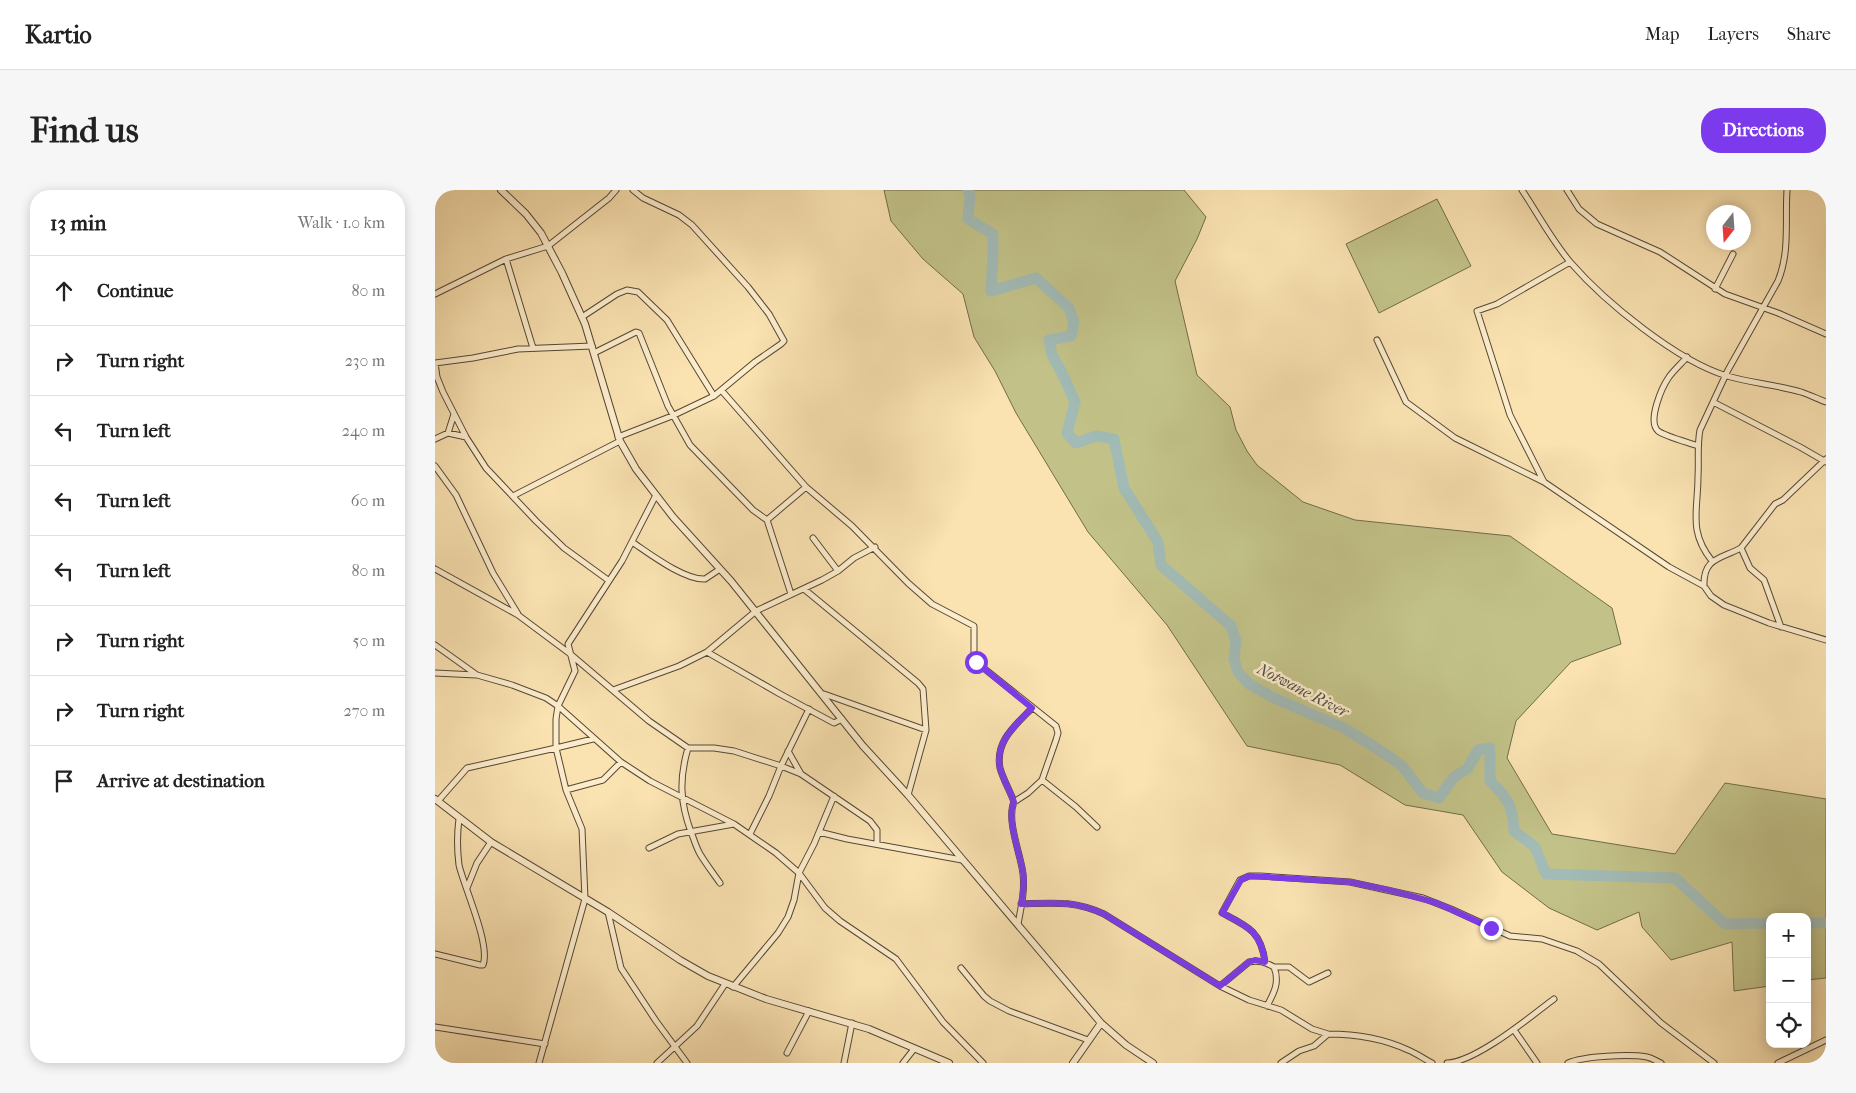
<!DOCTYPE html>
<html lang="en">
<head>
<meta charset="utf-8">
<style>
  :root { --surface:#fff; --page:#f6f6f6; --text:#222; --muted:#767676; --line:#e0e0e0; --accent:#7c3aed }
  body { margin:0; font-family:"IM FELL French Canon",serif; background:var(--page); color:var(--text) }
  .controls { position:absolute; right:15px; bottom:15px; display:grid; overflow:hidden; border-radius:10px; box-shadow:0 2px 12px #0003 }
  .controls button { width:45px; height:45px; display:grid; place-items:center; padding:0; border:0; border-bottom:1px solid var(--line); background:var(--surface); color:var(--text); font:25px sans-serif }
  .compass { position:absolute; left:1271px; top:15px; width:45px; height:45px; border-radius:50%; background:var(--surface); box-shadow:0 2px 12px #0003; rotate:197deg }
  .stop { position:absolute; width:15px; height:15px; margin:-11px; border:4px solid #7c3aed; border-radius:50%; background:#fff }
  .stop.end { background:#7c3aed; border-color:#fff; box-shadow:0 1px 5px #0008 }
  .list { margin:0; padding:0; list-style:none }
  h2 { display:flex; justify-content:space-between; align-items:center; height:65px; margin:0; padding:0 20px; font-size:21px }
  h2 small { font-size:16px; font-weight:400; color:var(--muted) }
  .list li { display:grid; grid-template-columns:32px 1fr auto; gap:15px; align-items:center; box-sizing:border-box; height:70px; padding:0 20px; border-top:1px solid var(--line) }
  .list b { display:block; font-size:19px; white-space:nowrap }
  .list em { font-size:16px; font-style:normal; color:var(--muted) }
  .icon { flex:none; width:28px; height:28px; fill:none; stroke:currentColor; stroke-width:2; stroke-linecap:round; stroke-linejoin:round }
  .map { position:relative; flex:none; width:1391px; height:873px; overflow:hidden; border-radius:20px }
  header { display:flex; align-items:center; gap:30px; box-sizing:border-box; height:70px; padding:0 25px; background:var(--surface); border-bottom:1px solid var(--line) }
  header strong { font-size:24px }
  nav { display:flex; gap:28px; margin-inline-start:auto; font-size:18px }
  .intro { display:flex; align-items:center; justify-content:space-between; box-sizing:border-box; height:120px; padding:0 30px }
  h1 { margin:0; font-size:35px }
  .button { padding:12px 22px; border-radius:20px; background:var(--accent); color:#fff; font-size:18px; font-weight:700 }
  main { display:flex; gap:30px; padding:0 30px }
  aside { flex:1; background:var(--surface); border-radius:20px; box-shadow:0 2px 12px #0003 }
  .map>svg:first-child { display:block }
</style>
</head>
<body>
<header>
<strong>Kartio</strong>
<nav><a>Map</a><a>Layers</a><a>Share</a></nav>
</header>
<div class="intro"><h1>Find us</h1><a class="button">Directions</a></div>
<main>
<aside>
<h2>13 min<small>Walk · 1.0 km</small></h2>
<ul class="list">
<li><svg class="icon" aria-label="ahead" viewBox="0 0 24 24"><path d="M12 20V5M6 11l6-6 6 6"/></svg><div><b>Continue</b></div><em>80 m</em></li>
<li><svg class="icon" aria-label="right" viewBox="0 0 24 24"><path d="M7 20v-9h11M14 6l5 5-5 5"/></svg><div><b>Turn right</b></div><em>230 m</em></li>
<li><svg class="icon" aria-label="left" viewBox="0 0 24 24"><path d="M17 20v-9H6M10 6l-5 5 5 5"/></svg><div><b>Turn left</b></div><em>240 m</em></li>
<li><svg class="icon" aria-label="left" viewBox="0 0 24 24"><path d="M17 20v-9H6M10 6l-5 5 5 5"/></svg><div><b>Turn left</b></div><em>60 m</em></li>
<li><svg class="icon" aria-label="left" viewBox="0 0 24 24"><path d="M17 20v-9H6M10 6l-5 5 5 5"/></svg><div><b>Turn left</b></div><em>80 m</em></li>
<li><svg class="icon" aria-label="right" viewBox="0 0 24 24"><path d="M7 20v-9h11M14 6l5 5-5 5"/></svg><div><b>Turn right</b></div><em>50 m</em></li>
<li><svg class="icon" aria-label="right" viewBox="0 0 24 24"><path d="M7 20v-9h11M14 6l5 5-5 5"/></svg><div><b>Turn right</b></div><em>270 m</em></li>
<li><svg class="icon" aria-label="arrive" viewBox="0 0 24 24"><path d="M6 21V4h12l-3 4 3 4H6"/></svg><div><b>Arrive at destination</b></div></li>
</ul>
</aside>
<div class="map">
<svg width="1391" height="873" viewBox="0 0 1391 873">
  <rect width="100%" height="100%" fill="#fae2b1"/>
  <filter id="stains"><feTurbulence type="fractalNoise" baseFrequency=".004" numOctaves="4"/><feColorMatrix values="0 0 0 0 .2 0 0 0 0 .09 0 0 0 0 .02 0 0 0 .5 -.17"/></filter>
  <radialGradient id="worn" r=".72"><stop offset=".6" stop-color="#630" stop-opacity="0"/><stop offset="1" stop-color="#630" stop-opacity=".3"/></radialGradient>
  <!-- green -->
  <path fill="#c2c288" stroke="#706c4a" d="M449,0H749L771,27L762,49L740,91L762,185L795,217L801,240L812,261L822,275L868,312L920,330L1075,346L1177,418L1186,454L1136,472L1081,531L1072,568L1117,644L1240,664L1290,593L1391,609V788L1372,790V727H1335V796L1299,801L1297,752L1236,770L1207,737L1204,722L1162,740L1114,718L1067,682L1028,625L970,615L905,575L812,556L732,435L653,342L581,223L560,181L539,147L528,104L488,69L456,31Z
    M1002,9L1036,76L944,123L911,54Z"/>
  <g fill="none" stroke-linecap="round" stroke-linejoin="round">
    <!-- river -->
    <path stroke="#a2bbb6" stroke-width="11" d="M533,0L535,6L533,29L558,44V65L556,101L601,88L634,118L639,132L636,146L614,150L617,165L627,183L640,212L632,243L641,253L661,246L679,249L689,298L723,352L726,375L796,436L801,451L799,469L803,482L814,494L839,508L909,538L949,563L967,576L988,603L1004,608L1018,588L1033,578L1043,560L1055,558V591C1073,608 1078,616 1079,641L1100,657L1111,684L1240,688L1290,734L1335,733
      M1372,733H1391"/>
    <defs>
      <path id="minor" d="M1087,0C1103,24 1117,51 1136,73C1170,112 1242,171 1292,186C1316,193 1342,195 1366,202C1375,205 1383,209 1391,212
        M1132,0L1144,19L1162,34L1225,62L1290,104L1343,123L1391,144
        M71,69L98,158
        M1135,72L1062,114L1042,121L1075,225L1109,292L1234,377L1269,396L1276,406L1289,415L1334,433L1391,450
        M1280,99L1298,64
        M0,104L71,69L113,56L174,8L181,0
        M147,127L182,104L192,100L203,102L232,130L279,206
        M942,150L971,212L1020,248L1109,292
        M159,163L201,142L204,143L233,216L255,255L318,320L332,330L356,404
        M1252,167C1246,174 1239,180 1234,187C1227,197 1212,231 1223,241C1229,246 1255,253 1263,256
        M0,173L2,187L8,202L31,247L51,278L101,331L129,358L173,390
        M0,173L38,168L83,159L157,156
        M287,201L371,297L417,336L473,393L497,414L539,436V467L541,472L621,536L623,543L621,550L607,590L593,603L579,612
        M1278,212L1365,257L1391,272
        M13,243L19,224
        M183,247L237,226L279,206L320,172L346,154L349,151L334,124L313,97L257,35L244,25L208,8L198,0
        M0,249L13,243L31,247
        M0,276L21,305L58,383L83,424
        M78,306L185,251
        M332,330L371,297
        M378,348L403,381
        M197,352C215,364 249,390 270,389L285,379
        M1277,371C1253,341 1263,321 1263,286C1264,271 1262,255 1265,240L1293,180L1343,91C1355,62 1350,31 1352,0
        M0,379L83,425L134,463L214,531L253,558H279L299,561L346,576L366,584L435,631L442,640V654
        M1269,396C1268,368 1285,369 1306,358
        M369,399L483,493L488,499L491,540L473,605
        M1346,437L1329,390L1315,378L1306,358L1340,314L1348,310L1391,269
        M0,455L42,485L77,495L111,508L123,516L186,572L215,591L299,634L341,663L364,683L390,718L405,731L461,769L508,832L548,873
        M272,462L345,504L399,533L407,529
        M0,483L41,485
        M178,500L244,476L272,462L321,421L387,390L403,381L419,368L440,357
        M389,504L491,540
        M253,558C244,589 245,612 256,642C259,649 261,657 265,664C271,674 278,683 285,693
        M353,561L366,584
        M607,590L641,617L662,637
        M131,600L168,590L186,572
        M3,611L32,578L121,558L158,549
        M384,642L412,649L527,670
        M315,644L334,606L346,576L374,519
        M214,658L243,644L299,634
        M32,698L42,673L56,652
        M586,714C618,713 638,710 669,724L785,796L814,810L846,820L877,839L893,844
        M173,722L186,778L221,831L252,873
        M583,734C586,718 590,701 588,684C586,665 571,630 579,612C575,601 568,589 565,578C560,551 580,536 597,518
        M0,764L45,775H48C56,755 29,697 24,675C22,659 22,644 24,629
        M830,772C826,741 812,736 787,723L805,690L814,686H825L915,692L988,708L1016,719L1075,746L1107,749L1142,761L1164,774L1226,833L1279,873
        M839,777H854L874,792L893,783
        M526,778L549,806L555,811L574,821L653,850
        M785,796L814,772C824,770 830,772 839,777C845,792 839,803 832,816
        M298,797L343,743L353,727L359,710L364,683L379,654L399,606
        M0,837L110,854
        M1079,840L1102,873
        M352,863L374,821
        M104,873L150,709L147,639L131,600L121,558V529L123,516L140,481L133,454L187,371L221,305
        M222,873L262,836L290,794
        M409,873L417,833
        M468,873L479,859
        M846,873L864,861L879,856L893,844C921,844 947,848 973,860C981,863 989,869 997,873
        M1012,873C1041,872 1095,827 1119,809
        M1133,873C1149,866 1194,864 1212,867C1217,868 1221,871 1226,873
        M1343,873L1391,850"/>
      <path id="tertiary" d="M66,0L91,24L106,43L127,83L150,134L185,251L201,279L238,327L296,391L428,556L473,605L666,833L691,855L718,873
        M0,609L56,652L173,722L245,770L273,786L331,809L434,839L514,873
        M638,873L666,833"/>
    </defs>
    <!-- minor casing -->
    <use href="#minor" stroke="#554834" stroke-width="7"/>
    <!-- tertiary casing -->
    <use href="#tertiary" stroke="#554834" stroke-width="8"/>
    <!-- minor -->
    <use href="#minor" stroke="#fceccc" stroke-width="5"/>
    <!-- tertiary -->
    <use href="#tertiary" stroke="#fceccc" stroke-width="6"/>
  </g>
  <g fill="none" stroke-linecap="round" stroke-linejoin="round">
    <!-- route -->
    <path stroke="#7c3aed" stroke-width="6" d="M541,472L597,518C580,536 560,551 565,578C568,589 575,601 579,612C571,629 585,664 588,682C590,693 588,704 586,714C618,713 638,710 669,724L785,796L814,772L820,770L830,772C826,741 812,736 787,723L806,690L814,686L915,692L954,700L1002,713L1056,738"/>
  </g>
  <g text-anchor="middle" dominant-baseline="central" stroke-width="5" stroke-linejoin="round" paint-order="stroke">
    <!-- water labels -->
    <g font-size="16" font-style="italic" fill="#4c4f47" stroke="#fceccc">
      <text transform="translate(868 500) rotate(27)">Notwane River</text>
    </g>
  </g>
  <rect width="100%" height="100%" filter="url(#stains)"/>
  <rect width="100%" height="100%" fill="url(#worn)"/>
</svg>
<div class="controls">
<button>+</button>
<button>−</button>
<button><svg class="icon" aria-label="locate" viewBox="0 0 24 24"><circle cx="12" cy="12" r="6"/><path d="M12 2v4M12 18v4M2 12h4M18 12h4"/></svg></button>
</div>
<svg class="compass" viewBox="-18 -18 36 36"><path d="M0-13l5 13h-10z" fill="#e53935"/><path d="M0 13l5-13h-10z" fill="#767676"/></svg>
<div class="stop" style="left:541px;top:472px"></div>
<div class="stop end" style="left:1056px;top:738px"></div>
</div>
</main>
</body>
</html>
